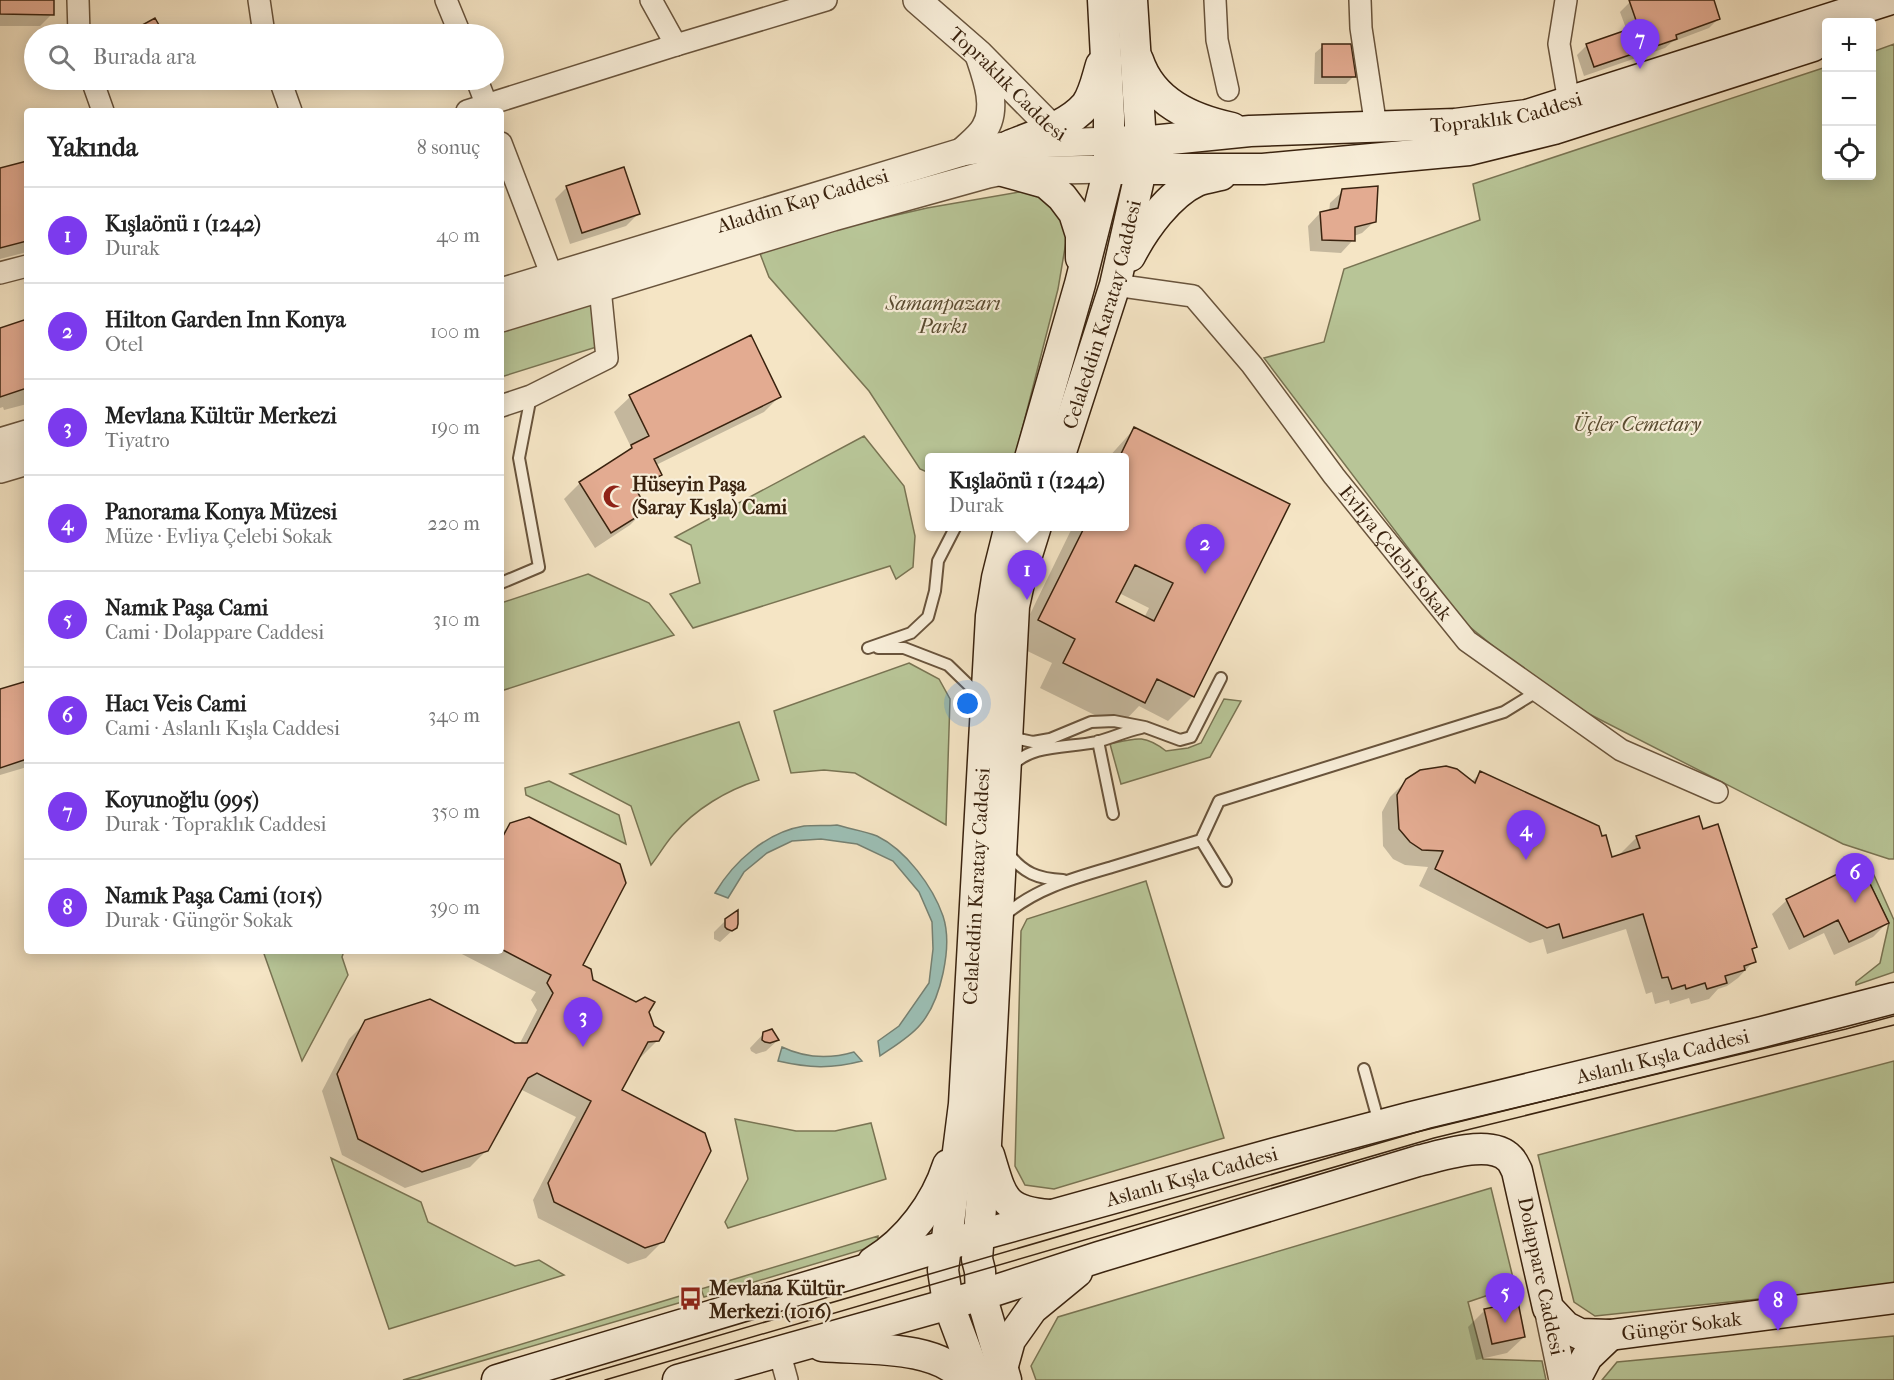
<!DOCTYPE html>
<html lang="tr">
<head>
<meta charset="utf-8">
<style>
  :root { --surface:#fff; --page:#f2f2f2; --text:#222; --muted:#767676; --line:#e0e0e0; --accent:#7c3aed }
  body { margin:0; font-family:"IM FELL French Canon",serif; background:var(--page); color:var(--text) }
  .controls { position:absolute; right:18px; top:18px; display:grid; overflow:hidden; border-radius:6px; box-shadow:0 3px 15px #0003 }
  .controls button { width:54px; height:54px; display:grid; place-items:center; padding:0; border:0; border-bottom:2px solid var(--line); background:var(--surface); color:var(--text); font:30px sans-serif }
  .you { position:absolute; left:968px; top:704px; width:21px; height:21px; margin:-15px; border:4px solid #fff; border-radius:50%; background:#1a73e8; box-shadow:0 0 0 9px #1a73e833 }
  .badge { display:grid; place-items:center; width:39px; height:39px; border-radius:50%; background:var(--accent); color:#fff; font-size:20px; font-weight:700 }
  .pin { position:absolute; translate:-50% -50px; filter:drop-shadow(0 2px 3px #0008) }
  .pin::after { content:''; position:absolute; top:32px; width:21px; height:18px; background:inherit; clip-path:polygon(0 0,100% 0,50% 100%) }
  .popup { position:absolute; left:925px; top:453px; width:204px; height:78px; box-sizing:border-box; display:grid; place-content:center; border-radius:6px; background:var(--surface); filter:drop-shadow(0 2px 4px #0005); font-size:20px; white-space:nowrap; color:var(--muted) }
  .popup b { font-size:22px; color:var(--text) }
  .popup::after { content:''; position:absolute; left:50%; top:100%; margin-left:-12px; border:12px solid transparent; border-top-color:var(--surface) }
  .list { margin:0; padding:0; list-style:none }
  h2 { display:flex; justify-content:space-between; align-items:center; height:78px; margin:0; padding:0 24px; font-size:26px }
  h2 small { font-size:20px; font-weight:400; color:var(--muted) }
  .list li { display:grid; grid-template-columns:39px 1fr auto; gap:18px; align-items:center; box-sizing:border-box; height:96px; padding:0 24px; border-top:2px solid var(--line) }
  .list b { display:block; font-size:22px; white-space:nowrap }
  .list p { margin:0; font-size:20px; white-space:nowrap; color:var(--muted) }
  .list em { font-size:20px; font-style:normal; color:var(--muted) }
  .icon { flex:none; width:33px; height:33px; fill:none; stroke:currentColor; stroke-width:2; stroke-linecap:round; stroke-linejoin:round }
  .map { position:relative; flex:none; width:1894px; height:1380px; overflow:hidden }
  .search { position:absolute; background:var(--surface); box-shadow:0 3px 15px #0003; left:24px; top:24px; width:480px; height:66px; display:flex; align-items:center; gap:15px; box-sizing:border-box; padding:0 21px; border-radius:33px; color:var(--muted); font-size:22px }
  .panel { position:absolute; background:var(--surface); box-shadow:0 3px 15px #0003; left:24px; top:108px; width:480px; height:846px; border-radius:6px }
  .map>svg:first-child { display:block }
</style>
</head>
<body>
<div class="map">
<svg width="1894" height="1380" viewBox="0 0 1894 1380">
  <rect width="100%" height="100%" fill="#f5e5c5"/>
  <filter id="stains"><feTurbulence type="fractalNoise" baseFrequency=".00333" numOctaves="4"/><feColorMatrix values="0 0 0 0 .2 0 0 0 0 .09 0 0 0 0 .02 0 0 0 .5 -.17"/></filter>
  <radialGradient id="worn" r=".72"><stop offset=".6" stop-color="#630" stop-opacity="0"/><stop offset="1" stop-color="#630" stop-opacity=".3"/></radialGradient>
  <!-- green -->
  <path fill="#b8c597" stroke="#797453" stroke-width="1.5" d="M1894,44V859H1889L1843,844L1554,696L1465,623L1264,358L1324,342L1344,269L1480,220L1473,184L1826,67V176H1872V52Z
    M1042,188L1070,218L1058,289L1015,457L930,458L929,473L920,469L869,391L769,277L759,251L840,228L927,208Z
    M591,292L606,344L501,377V320Z
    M864,436L904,486L915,536L913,567L896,579L890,566L693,628L670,594L700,583L691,545L675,537Z
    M588,574L649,603L674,635L501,691V603Z
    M909,663L939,679L950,699L946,825L855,773L824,770L791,773L774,711Z
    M1224,699L1241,701L1210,757L1121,784L1110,744C1136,738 1144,734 1166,751L1188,748L1201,743Z
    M739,722L759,780C727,790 695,809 673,835C665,844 659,855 651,865L631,806L570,774Z
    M549,781L619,815L626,844L526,795L525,788Z
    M1860,863L1869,864L1894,920V972L1856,985V982L1880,963L1889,923Z
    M1146,881L1224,1138L1054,1189L1025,1185L1015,1166L1021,931L1027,919Z
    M263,951H344L342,957L348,975L302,1061Z
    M1894,1061V1285L1595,1316L1574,1302L1538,1155Z
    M735,1119L796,1131H835L871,1123L886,1179L728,1228L725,1222L748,1179Z
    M331,1158L421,1202L428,1222L515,1266L539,1260L564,1275L389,1329Z
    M1491,1188L1515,1286L1468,1302L1483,1359L1542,1361L1546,1380H1036L1031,1366L1058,1317Z
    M878,1236V1245L704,1297L701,1289Z
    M680,1296L682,1302L417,1380H403Z
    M1894,1336V1380H1602L1617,1362Z"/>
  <!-- water -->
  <path fill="#9cbfb5" stroke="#758173" stroke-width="1.5" d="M837,825C850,829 865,831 877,836C906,850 933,887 943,916C953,946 941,1001 920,1025C910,1037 893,1047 880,1056L878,1041L899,1026L929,983L933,949L932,922L919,892L893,861L857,844L821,839L792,841L767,853L744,872L728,898L715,893C734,861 767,832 804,826C815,825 827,826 837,825Z
    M782,1047C805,1058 830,1059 854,1052L862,1061C831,1069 809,1068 778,1061Z"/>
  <!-- shadow -->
  <path fill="#0003" fill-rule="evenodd" d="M0,0H53L52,14L40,26H0Z
    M1635,0H1712L1719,18L1709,28L1672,42L1665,48L1584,76L1577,55L1587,45L1627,31L1620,12L1630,2Z
    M1323,46L1354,76L1346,84H1314L1315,53Z
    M27,163V252L0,259V169Z
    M567,187L638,214L626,226L570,244L555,199Z
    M1343,191L1375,221L1362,233L1354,236L1353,240L1341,253L1310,251L1308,226L1320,213L1329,212L1330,203Z
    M27,320V404L4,410L3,407L0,408V332Z
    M750,337L780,396L764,412L656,465L660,475L644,491L637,494L646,509L630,525L595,548L564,499L580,483L620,458L631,447L614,412L630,397Z
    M1134,429L1288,505L1193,696L1168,721L1139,706L1119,727L1040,688L1052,663L1015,645L1073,526H1124V458H1108ZM1119,593L1149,608L1144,618L1114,603Z
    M27,682V767L0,775V691Z
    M1481,773L1611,859L1621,856L1620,854L1637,837L1755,947L1751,951L1754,961L1738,978L1727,986L1718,989L1709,999L1691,1004L1689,998L1670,1004L1669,1000L1655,1004L1652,992L1646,994L1626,929L1547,954L1543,939L1530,943L1419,886L1428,867L1405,865L1393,859L1383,846L1382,812L1390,797L1407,780L1471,782Z
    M511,824L581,965L591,981L648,1012L658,1040L641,1057H638L620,1091L663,1241L646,1258L628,1264L538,1218L533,1200L576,1117L520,1089L487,1150L470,1167L405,1188L342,1155L322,1091L349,1039L366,1022L519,1045L537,1010L531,1000L536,992L456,951H501V834Z
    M1860,865L1887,923L1873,937L1834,955L1824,933L1789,950L1772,914L1787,900Z
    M726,920L735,928L720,942L714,939V932Z
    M766,1031L778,1040L766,1051L756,1054L751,1051L750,1048Z
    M1485,1310L1524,1337L1507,1353L1476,1360L1468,1327Z"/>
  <!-- building -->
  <path fill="#e3ab91" stroke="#3a230f" stroke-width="1.5" fill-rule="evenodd" d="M0,0H54V15L0,14Z
    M1629,0H1714L1720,19L1676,35L1677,39L1594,67L1586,44L1638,26Z
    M155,18L164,34H126Z
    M1322,44H1351L1356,77H1322Z
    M27,161V241L0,248V168Z
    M624,167L640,214L582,233L566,186Z
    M1378,186L1376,222L1355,227V241L1322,240L1320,212L1338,208L1342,189Z
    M27,319V388L0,397V328Z
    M751,335L781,397L654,459L662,475L635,488L648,510L611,533L579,482L632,448L631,445L649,436L629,395Z
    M1134,427L1290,504L1194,697L1157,679L1145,703L1063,663L1075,639L1038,620L1085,526H1125V458H1119ZM1135,565L1173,583L1154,621L1116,602Z
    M27,681V759L0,768V689Z
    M1446,766L1457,769L1475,783L1480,771L1599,826L1602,836L1606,835L1612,857L1640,848L1636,836L1699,816L1703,829L1718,824L1757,947L1752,949L1756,962L1744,966L1745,970L1725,976L1727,983L1707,989L1705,983L1686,989L1685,985L1672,989L1668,977L1662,978L1643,914L1563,938L1559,924L1547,928L1435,869L1443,851L1422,850L1410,842L1399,829L1397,795L1406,779L1420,770Z
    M529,817L620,864L626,883L583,965L591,969L593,980L636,1002L645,997L655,1002L649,1012L654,1026L664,1032L659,1041L648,1042L622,1090L705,1133L711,1151L664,1242L645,1248L554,1202L548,1183L591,1101L537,1073L528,1078L488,1151L422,1172L358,1139L337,1074L365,1020L430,999L515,1043H527L553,993L547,983L551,975L501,949V840L510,823Z
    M1860,863L1889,923L1849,942L1838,920L1804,937L1786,899Z
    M738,910V924L737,928L732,931L727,929L725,927V919Z
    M772,1029L779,1040L770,1043L765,1042L762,1040L763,1032Z
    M1518,1302L1525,1337L1492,1344L1484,1309Z"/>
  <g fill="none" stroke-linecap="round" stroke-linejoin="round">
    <defs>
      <path id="service" d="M501,583L539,567L519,458L531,396
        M868,648L911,633L928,617L935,591L938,561L956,526
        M878,648H904L948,665L981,697
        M1009,737L1033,742L1050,739L1091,722L1114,721L1145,727L1180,740L1191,737L1221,678
        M1098,741L1113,814
        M1012,766C1030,744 1070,748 1096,742C1112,738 1126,731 1141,728
        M1201,840L1226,881
        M1008,853C1023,873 1038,879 1063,880
        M1004,916C1034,889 1074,878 1112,867C1142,858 1172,849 1201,840L1219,801L1504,712L1538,691
        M1364,1069L1379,1123"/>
      <g id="minor">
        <path d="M78,0L79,34"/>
        <path d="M259,0L264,34"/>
        <path d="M446,0L460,34"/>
        <path d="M651,0L676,45"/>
        <path d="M1215,0L1217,40L1228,90"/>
        <path d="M1360,0L1361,28L1376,127"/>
        <path d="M1566,0L1559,44L1569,102"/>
        <path d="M92,80L103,111"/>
        <path d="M280,80L291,111"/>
        <path d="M477,80L489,111"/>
        <path d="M467,111L676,45L826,0"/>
        <path d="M501,143L552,276"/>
        <path d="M0,273L27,266"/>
        <path id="s1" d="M1115,285L1193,296L1252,365L1334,476L1467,641L1621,750L1717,792"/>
        <path d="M501,406L531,396L607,358L600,288"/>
        <path d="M779,1351L787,1380"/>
      </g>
      <g id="tertiary">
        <path id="s2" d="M917,0L979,54L1052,128L1069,138"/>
        <path d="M962,152C969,145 980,137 985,128C998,107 986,76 979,55"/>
        <path id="s3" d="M501,292L962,152L1011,145L1109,141"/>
        <path d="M501,318L833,217L988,174L1003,171L1109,169"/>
        <path d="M0,442L27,434"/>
        <path d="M0,469L27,461"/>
        <path d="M1548,1308L1563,1380"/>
      </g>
      <g id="secondary">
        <path d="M1138,60C1152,102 1191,119 1232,128"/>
        <path id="s4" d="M1109,141L1141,142L1250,131L1455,124L1527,115L1888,0"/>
        <path d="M1011,145C1036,135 1068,126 1086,105C1094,94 1097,78 1101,65"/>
        <path d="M1109,169H1263L1469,150L1554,129L1813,46"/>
        <path d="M1003,171L1046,183L1062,197L1074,213L1081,235V258"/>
        <path d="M1130,256C1144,229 1169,194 1197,181C1204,178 1213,177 1221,175"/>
        <path d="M1030,458L1080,284L1109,169V116L1103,0"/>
        <path id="s5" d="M1059,458L1115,285L1141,170V142L1132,0"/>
        <path d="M989,1155C1002,1197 1002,1211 1049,1215"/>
        <path d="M873,1262C908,1241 936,1203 948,1165"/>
        <path d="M822,1346C865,1350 937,1344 966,1380"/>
        <path d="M1002,1369L1010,1340L1032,1309L1077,1272"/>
        <path id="s6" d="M497,1380L977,1236L1276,1153L1412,1117L1762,1032L1894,998"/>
        <path id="s7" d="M678,1380L981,1295L1099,1257L1418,1161C1441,1156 1491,1138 1510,1159C1513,1162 1515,1167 1517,1171L1548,1308L1566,1327L1580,1334L1610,1335L1894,1298"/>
        <path id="s8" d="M977,1380L948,1303L943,1270L964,1104L991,616L997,578L1010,526"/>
        <path d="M1006,1380L981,1295L980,1271L977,1259L986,1144L1014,606L1021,574L1036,526"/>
        <path d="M1575,1380L1587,1357L1610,1335"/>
      </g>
    </defs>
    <!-- service casing -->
    <use href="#service" stroke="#69543c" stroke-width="14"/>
    <!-- minor casing -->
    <use href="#minor" stroke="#69543c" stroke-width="24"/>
    <!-- tertiary casing -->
    <use href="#tertiary" stroke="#69543c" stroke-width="30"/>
    <!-- secondary casing -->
    <use href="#secondary" stroke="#3a230f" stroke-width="33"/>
    <!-- service -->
    <use href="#service" stroke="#f8eed9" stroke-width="10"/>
    <!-- minor -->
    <use href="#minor" stroke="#f8eed9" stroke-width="21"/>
    <!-- tertiary -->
    <use href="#tertiary" stroke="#f8eed9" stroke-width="27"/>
    <!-- secondary -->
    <use href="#secondary" stroke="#f8eed9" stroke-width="30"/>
    <!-- tram -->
    <path stroke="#3a230f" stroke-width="1.5" d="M566,1380L1431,1128L1846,1029L1894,1016
      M605,1380L1434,1138L1894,1025"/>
  </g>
  <!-- icons -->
  <defs>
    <symbol id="mosque-bare" viewBox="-9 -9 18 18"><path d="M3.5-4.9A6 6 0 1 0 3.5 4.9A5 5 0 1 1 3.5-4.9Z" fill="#8f2418" stroke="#f8eed9" stroke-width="2.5" paint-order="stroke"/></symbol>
    <symbol id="bus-bare" viewBox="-9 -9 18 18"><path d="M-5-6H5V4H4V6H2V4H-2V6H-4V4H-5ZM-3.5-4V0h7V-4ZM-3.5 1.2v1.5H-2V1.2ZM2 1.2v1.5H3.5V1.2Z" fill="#8f2418" stroke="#f8eed9" stroke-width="2.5" paint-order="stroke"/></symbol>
  </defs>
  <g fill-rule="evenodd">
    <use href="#mosque-bare" x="598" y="480" width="33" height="33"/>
    <use href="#bus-bare" x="674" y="1282" width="33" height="33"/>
  </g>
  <g text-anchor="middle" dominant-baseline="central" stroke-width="4.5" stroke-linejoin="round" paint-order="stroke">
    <!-- street labels -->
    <g font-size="20" fill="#3a230f" stroke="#f8eed9">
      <text stroke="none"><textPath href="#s2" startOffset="124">Topraklık Caddesi</textPath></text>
      <text stroke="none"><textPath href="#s4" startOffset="399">Topraklık Caddesi</textPath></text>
      <text stroke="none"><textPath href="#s3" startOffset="315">Aladdin Kap Caddesi</textPath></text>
      <text stroke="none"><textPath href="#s5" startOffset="150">Celaleddin Karatay Caddesi</textPath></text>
      <text stroke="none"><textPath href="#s1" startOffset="406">Evliya Çelebi Sokak</textPath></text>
      <text stroke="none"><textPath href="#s8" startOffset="501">Celaleddin Karatay Caddesi</textPath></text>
      <text stroke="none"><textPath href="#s6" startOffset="1210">Aslanlı Kışla Caddesi</textPath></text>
      <text stroke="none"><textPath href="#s6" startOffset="724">Aslanlı Kışla Caddesi</textPath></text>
      <text transform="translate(1541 1276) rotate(78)">Dolappare Caddesi</text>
      <text stroke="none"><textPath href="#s7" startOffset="1166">Güngör Sokak</textPath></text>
    </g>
    <!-- park labels -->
    <g font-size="20" font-style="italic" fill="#5a4c31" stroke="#f8eed9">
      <text x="943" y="303">Samanpazarı<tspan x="943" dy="23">Parkı</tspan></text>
      <text x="1637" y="424">Üçler Cemetary</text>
    </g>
    <!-- poi labels -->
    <g font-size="20" font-weight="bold" fill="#3a230f" stroke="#f8eed9" text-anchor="start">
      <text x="632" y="484">Hüseyin Paşa<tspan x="632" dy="23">(Saray Kışla) Cami</tspan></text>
      <text x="709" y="1288">Mevlana Kültür<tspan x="709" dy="23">Merkezi (1016)</tspan></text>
    </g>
  </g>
  <rect width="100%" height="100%" filter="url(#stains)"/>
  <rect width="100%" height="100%" fill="url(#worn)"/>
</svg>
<div class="controls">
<button>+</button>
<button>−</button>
<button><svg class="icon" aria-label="locate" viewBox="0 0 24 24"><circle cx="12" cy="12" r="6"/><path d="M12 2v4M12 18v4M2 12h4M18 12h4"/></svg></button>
</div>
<div class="you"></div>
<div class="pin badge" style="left:1027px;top:600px">1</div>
<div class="popup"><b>Kışlaönü 1 (1242)</b>Durak</div>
<div class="pin badge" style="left:1205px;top:574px">2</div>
<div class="pin badge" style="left:583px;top:1047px">3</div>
<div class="pin badge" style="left:1526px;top:860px">4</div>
<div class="pin badge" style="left:1505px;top:1323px">5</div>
<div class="pin badge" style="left:1855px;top:903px">6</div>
<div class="pin badge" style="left:1640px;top:69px">7</div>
<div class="pin badge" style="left:1778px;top:1331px">8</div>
<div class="search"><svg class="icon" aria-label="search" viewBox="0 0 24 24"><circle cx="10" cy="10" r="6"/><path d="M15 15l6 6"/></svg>Burada ara</div>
<section class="panel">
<h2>Yakında<small>8 sonuç</small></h2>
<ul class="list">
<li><span class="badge">1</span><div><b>Kışlaönü 1 (1242)</b><p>Durak</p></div><em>40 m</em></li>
<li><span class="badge">2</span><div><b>Hilton Garden Inn Konya</b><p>Otel</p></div><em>100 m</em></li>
<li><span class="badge">3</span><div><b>Mevlana Kültür Merkezi</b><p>Tiyatro</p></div><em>190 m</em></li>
<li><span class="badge">4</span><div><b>Panorama Konya Müzesi</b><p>Müze · Evliya Çelebi Sokak</p></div><em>220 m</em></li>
<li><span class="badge">5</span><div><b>Namık Paşa Cami</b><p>Cami · Dolappare Caddesi</p></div><em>310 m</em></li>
<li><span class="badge">6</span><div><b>Hacı Veis Cami</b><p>Cami · Aslanlı Kışla Caddesi</p></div><em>340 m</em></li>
<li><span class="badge">7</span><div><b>Koyunoğlu (995)</b><p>Durak · Topraklık Caddesi</p></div><em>350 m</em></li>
<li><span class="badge">8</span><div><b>Namık Paşa Cami (1015)</b><p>Durak · Güngör Sokak</p></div><em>390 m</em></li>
</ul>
</section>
</div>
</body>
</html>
